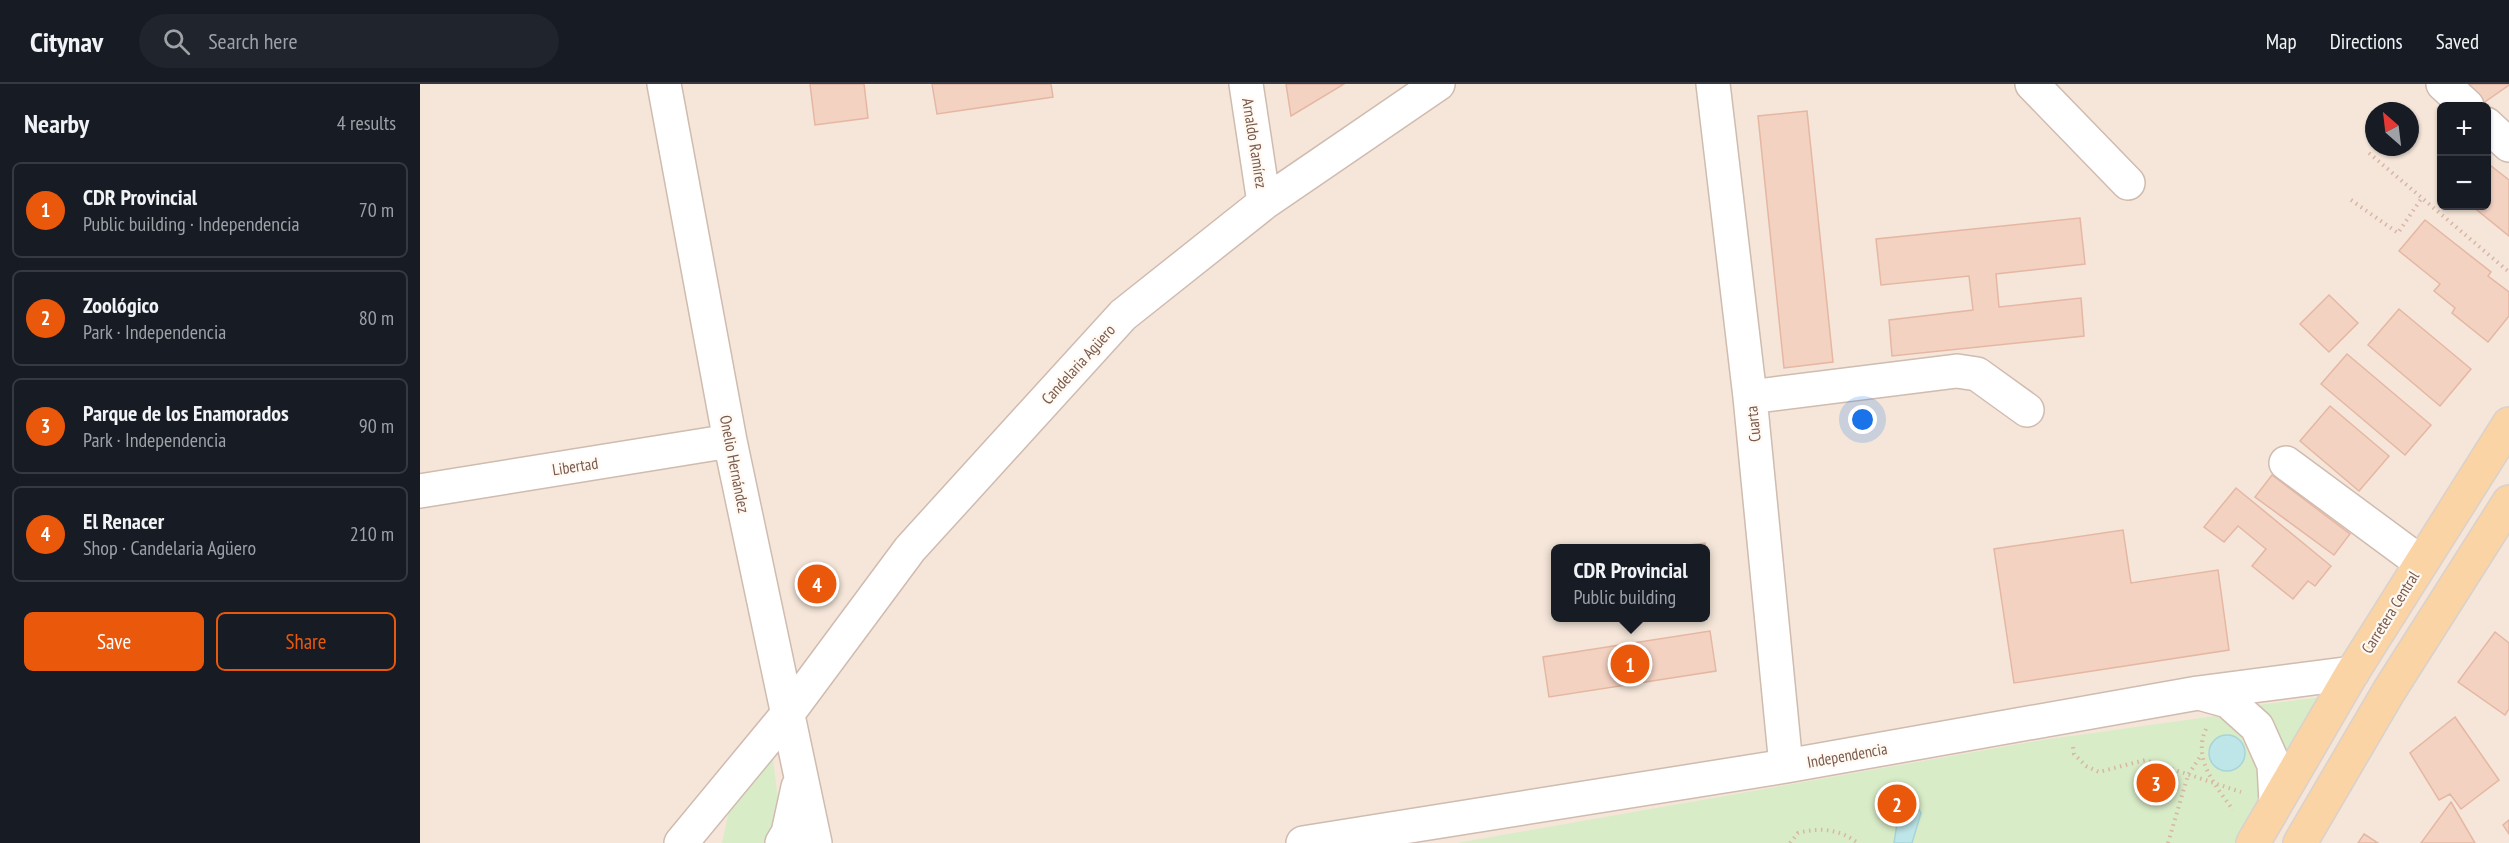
<!DOCTYPE html>
<html lang="en">
<head>
<meta charset="utf-8">
<style>
  :root { --surface:#171b24; --page:#20242c; --text:#f1f3f6; --muted:#9ea1a6; --line:#363941; --accent:#ea580c }
  body { margin:0; font-family:"PT Sans Narrow",sans-serif; background:var(--page); color:var(--text) }
  .controls { position:absolute; right:18px; top:18px; display:grid; overflow:hidden; border-radius:9px; box-shadow:0 2px 4px #0004 }
  .controls button { width:54px; height:54px; display:grid; place-items:center; padding:0; border:0; border-bottom:2px solid var(--line); background:var(--surface); color:var(--text); font:30px sans-serif }
  .compass { position:absolute; left:1945px; top:18px; width:54px; height:54px; border-radius:50%; background:var(--surface); box-shadow:0 2px 4px #0004; rotate:332deg }
  .you { position:absolute; left:1443px; top:336px; width:21px; height:21px; margin:-15px; border:4px solid #fff; border-radius:50%; background:#1a73e8; box-shadow:0 0 0 9px #1a73e833 }
  .badge { display:grid; place-items:center; width:39px; height:39px; border-radius:50%; background:var(--accent); color:#fff; font-size:20px; font-weight:700 }
  .pin { position:absolute; translate:-50% -50%; border:3px solid #fff; box-shadow:0 2px 6px #0006 }
  .popup { position:absolute; left:1131px; top:460px; width:159px; height:78px; box-sizing:border-box; display:grid; place-content:center; border-radius:9px; background:var(--surface); filter:drop-shadow(0 2px 4px #0005); font-size:20px; white-space:nowrap; color:var(--muted) }
  .popup b { font-size:22px; color:var(--text) }
  .popup::after { content:''; position:absolute; left:50%; top:100%; margin-left:-12px; border:12px solid transparent; border-top-color:var(--surface) }
  .list { margin:0; padding:0; list-style:none }
  h2 { display:flex; justify-content:space-between; align-items:center; height:78px; margin:0; padding:0 24px; font-size:26px }
  h2 small { font-size:20px; font-weight:400; color:var(--muted) }
  .list li { display:grid; grid-template-columns:39px 1fr auto; gap:18px; align-items:center; box-sizing:border-box; height:96px; margin:0 12px 12px; padding:0 12px; border:2px solid var(--line); border-radius:9px }
  .list b { display:block; font-size:22px; white-space:nowrap }
  .list p { margin:0; font-size:20px; white-space:nowrap; color:var(--muted) }
  .list em { font-size:20px; font-style:normal; color:var(--muted) }
  .actions { display:flex; gap:12px; padding:18px 24px }
  .actions a { flex:1; padding:14px 0; border:2px solid var(--accent); border-radius:9px; text-align:center; font-size:21px; color:var(--accent) }
  .actions .main { background:var(--accent); color:#fff }
  .icon { flex:none; width:33px; height:33px; fill:none; stroke:currentColor; stroke-width:2; stroke-linecap:round; stroke-linejoin:round }
  .map { position:relative; flex:none; width:2089px; height:759px; overflow:hidden }
  header { display:flex; align-items:center; gap:36px; box-sizing:border-box; height:84px; padding:0 30px; background:var(--surface); border-bottom:2px solid var(--line) }
  header strong { font-size:28px }
  nav { display:flex; gap:33px; margin-inline-start:auto; font-size:21px }
  .search { width:420px; height:54px; background:var(--page); display:flex; align-items:center; gap:15px; box-sizing:border-box; padding:0 21px; border-radius:33px; color:var(--muted); font-size:22px }
  main { display:flex }
  aside { flex:1; background:var(--surface) }
  .map>svg:first-child { display:block }
</style>
</head>
<body>
<header>
<strong>Citynav</strong>
<div class="search"><svg class="icon" aria-label="search" viewBox="0 0 24 24"><circle cx="10" cy="10" r="6"/><path d="M15 15l6 6"/></svg>Search here</div>
<nav><a>Map</a><a>Directions</a><a>Saved</a></nav>
</header>
<main>
<aside>
<h2>Nearby<small>4 results</small></h2>
<ul class="list">
<li><span class="badge">1</span><div><b>CDR Provincial</b><p>Public building · Independencia</p></div><em>70 m</em></li>
<li><span class="badge">2</span><div><b>Zoológico</b><p>Park · Independencia</p></div><em>80 m</em></li>
<li><span class="badge">3</span><div><b>Parque de los Enamorados</b><p>Park · Independencia</p></div><em>90 m</em></li>
<li><span class="badge">4</span><div><b>El Renacer</b><p>Shop · Candelaria Agüero</p></div><em>210 m</em></li>
</ul>
<div class="actions"><a class="main">Save</a><a>Share</a></div>
</aside>
<div class="map">
<svg width="2089" height="759" viewBox="0 0 2089 759">
  <rect width="100%" height="100%" fill="#fdf5eb"/>
  <!-- residential -->
  <path fill="#f5e6d9" fill-rule="evenodd" d="M0,0H2089V759H0ZM2022,22H2066V122H2022ZM1954,27H1990V63H1954ZM1135,464H1285V534H1135Z"/>
  <!-- green -->
  <path fill="#d9ecc8" d="M1909,612L1866,678C1860,654 1854,639 1837,621Z
    M1795,632L1811,636L1831,652L1844,715L1817,759H1037L1622,656Z
    M352,666L358,716L350,756L348,759H302L310,722Z"/>
  <!-- water -->
  <path fill="#bee5e7" stroke="#a5d5d9" stroke-width="1.5" d="M1789 669a18 18 0 1 1 36 0a18 18 0 1 1-36 0Z
    M1481,714L1498,724L1501,729L1492,759H1474Z"/>
  <!-- building -->
  <path fill="#f3d2c2" stroke="#e5b7a3" stroke-width="1.5" d="M390,0H444L448,34L395,41Z
    M512,0H631L633,13L517,30Z
    M866,0H924L871,32Z
    M2040,0H2089V1L2059,22Z
    M1387,27L1413,278L1364,284L1338,32Z
    M2066,78L2089,96V152L2052,122H2066Z
    M1660,134L1665,180L1576,190L1579,223L1661,214L1664,252L1472,272L1469,236L1553,226L1549,192L1461,201L1456,155Z
    M2005,136L2071,188L2068,192L2089,208V232L2068,258L2032,229L2035,224L2014,207L2020,200L1979,167Z
    M1909,211L1938,239L1909,268L1880,240Z
    M1979,225L2051,285L2020,322L1948,261Z
    M1927,270L2011,341L1985,371L1901,300Z
    M1910,322L1969,372L1939,407L1880,357Z
    M1852,391L1930,450L1914,471L1835,413Z
    M1816,404L1911,482L1895,502L1888,497L1873,515L1832,482L1846,465L1818,442L1804,458L1784,443Z
    M1703,446L1711,499L1798,486L1809,566L1594,599L1574,465Z
    M1285,459L1289,487L1285,488V464H1242Z
    M1290,547L1296,587L1129,613L1123,573Z
    M2075,548L2089,559V625L2085,631L2038,598Z
    M2035,633L2079,696L2041,725L2030,710L2019,716L1990,669Z
    M2031,718L2055,759H2001Z
    M2089,736V750L2083,741Z
    M1944,750L1958,759H1938Z"/>
  <g fill="none" stroke-linecap="round" stroke-linejoin="round">
    <defs>
      <path id="minor" d="M244,0L310,357L395,759
        M826,0L844,119
        M1293,0L1330,313L1366,682
        M1612,0L1708,99
        M2023,0L2047,22
        M2066,40L2089,61
        M1330,313L1537,287L1557,290L1607,326
        M1866,379L2000,478
        M0,407L310,357
        M1779,609L1808,617L1837,643L1854,681L1856,718
        M261,759L366,632L490,465L703,231L844,119L1018,0
        M362,759L368,749L378,703
        M883,759L1366,682L1778,609L1932,589"/>
      <path id="major" d="M1833,759L1932,589L2089,340
        M1880,759L1969,607L2089,418"/>
    </defs>
    <!-- minor casing -->
    <use href="#minor" stroke="#d0bbaf" stroke-width="36"/>
    <!-- major casing -->
    <use href="#major" stroke="#d9d1cd" stroke-width="36"/>
    <!-- path -->
    <path stroke="#d8b5a5" stroke-width="4" stroke-dasharray="1.5 4.5" stroke-linecap="butt" d="M1949,69L2089,188
      M1931,116L1978,149L2001,115
      M1786,645C1772,675 1796,702 1813,726
      M1653,663L1654,670L1666,682L1679,688L1725,676L1821,708
      M1370,759L1378,749C1400,743 1419,745 1438,759
      M1748,759L1768,691L1780,673"/>
    <!-- minor -->
    <use href="#minor" stroke="#fff" stroke-width="33"/>
    <!-- major -->
    <use href="#major" stroke="#fad4a4" stroke-width="33"/>
  </g>
  <g text-anchor="middle" dominant-baseline="central" stroke-width="4.5" stroke-linejoin="round" paint-order="stroke">
    <!-- street labels -->
    <g font-size="16" fill="#79594d" stroke="#fff9f2">
      <text transform="translate(835 59) rotate(81)">Arnaldo Ramírez</text>
      <text transform="translate(658 280) rotate(-48)">Candelaria Agüero</text>
      <text transform="translate(1333 340) rotate(-96)">Cuarta</text>
      <text transform="translate(315 380) rotate(79)">Onelio Hernández</text>
      <text transform="translate(155 382) rotate(-9)">Libertad</text>
      <text transform="translate(1970 528) rotate(-58)">Carretera Central</text>
      <text transform="translate(1427 671) rotate(-10)">Independencia</text>
    </g>
  </g>
</svg>
<div class="controls">
<button>+</button>
<button>−</button>
</div>
<svg class="compass" viewBox="-18 -18 36 36"><path d="M0-13l5 13h-10z" fill="#e53935"/><path d="M0 13l5-13h-10z" fill="#9ea1a6"/></svg>
<div class="you"></div>
<div class="pin badge" style="left:1210px;top:580px">1</div>
<div class="popup"><b>CDR Provincial</b>Public building</div>
<div class="pin badge" style="left:1477px;top:720px">2</div>
<div class="pin badge" style="left:1736px;top:699px">3</div>
<div class="pin badge" style="left:397px;top:500px">4</div>
</div>
</main>
</body>
</html>
